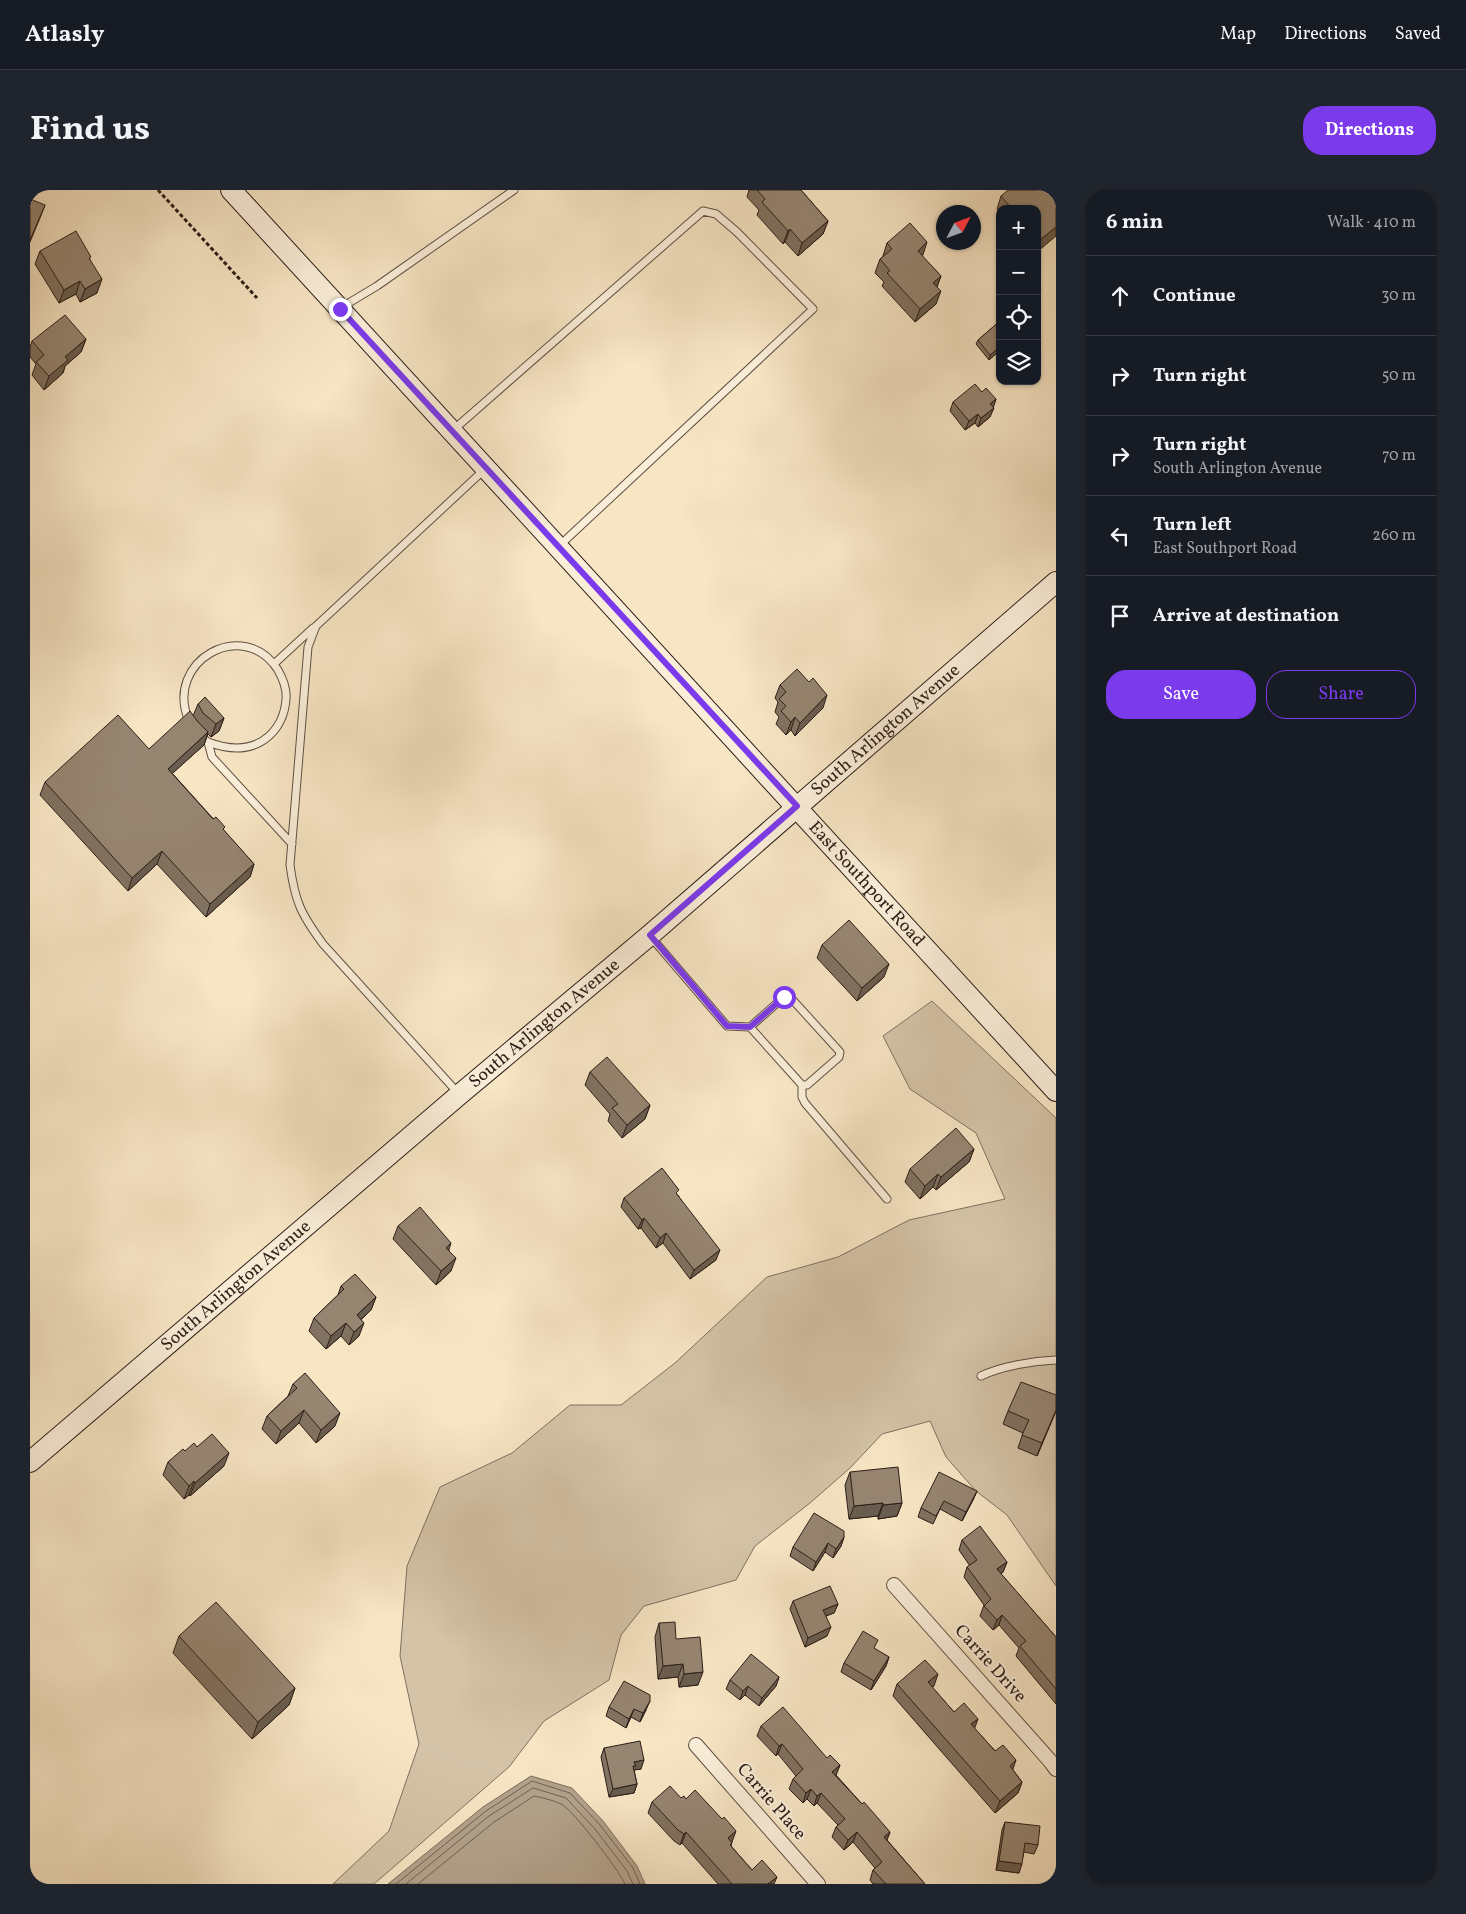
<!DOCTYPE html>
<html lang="en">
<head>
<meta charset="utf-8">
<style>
  :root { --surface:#171b24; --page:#20242c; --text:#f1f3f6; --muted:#9ea1a6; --line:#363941; --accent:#7c3aed }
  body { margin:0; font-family:Vollkorn,serif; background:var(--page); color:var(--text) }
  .controls { position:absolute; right:15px; top:15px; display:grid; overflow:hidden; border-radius:10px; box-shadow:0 1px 4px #0004 }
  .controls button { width:45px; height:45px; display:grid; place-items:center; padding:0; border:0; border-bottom:1px solid var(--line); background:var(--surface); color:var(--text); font:25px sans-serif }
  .compass { position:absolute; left:906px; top:15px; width:45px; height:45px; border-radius:50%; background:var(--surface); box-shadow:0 1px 4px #0004; rotate:49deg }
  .stop { position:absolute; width:15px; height:15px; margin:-11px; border:4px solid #7c3aed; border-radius:50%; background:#fff }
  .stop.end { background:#7c3aed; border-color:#fff; box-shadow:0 1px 5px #0008 }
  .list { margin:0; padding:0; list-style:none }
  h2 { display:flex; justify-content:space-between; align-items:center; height:65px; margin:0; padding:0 20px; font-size:21px }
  h2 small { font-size:16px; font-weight:400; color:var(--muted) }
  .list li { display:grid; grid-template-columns:32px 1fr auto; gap:15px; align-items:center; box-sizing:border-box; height:80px; padding:0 20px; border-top:1px solid var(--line) }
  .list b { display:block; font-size:19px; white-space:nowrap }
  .list p { margin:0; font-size:16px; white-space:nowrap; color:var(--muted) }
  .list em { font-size:16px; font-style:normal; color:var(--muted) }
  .actions { display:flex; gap:10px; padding:15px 20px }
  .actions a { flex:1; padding:11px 0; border:1px solid var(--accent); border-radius:20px; text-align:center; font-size:18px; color:var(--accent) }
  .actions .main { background:var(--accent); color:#fff }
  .icon { flex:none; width:28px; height:28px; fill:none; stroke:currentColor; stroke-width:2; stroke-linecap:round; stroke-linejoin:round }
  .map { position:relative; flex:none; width:1026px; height:1694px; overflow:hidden; border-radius:20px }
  header { display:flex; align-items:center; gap:30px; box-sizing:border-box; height:70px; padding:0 25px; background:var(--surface); border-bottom:1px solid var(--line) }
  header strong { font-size:24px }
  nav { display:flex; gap:28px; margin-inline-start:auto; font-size:18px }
  .intro { display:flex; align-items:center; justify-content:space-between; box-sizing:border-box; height:120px; padding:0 30px }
  h1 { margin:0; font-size:35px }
  .button { padding:12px 22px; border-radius:20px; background:var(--accent); color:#fff; font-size:18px; font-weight:700 }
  main { display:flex; gap:30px; padding:0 30px }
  aside { flex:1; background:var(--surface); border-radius:20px; box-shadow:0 1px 4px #0004 }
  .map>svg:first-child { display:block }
</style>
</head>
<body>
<header>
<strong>Atlasly</strong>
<nav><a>Map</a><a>Directions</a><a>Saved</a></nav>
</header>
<div class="intro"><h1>Find us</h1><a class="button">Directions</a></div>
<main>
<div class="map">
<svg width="1026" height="1694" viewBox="0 0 1026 1694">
  <rect width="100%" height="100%" fill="#f7e5c4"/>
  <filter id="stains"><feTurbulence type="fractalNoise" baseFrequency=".004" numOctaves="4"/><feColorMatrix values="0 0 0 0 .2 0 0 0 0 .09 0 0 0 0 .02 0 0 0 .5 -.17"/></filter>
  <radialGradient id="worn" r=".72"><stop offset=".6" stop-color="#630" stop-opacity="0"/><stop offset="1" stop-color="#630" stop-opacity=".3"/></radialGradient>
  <!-- green -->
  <path fill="#d4c3a7" stroke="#807060" d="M902,811L1026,928V1396L977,1325L946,1301L916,1267L900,1231L852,1244L820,1278L780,1313L725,1356L706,1390L614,1416L591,1445L579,1490L514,1531L479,1577L344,1694H303L359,1641L389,1554L370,1466L377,1376L410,1297L482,1263L540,1215H591L645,1173L737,1087L808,1067L879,1030L975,1009L946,943L880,899L853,846Z"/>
  <!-- water -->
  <path fill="#b2a18a" stroke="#7c6d5c" d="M501,1586L542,1598L573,1631L607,1676L615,1694H358L453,1617Z"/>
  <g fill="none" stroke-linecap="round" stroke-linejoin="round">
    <!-- shore -->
    <path stroke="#6f6051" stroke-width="1" d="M366,1694L456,1621L502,1591L540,1603L570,1635L603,1678L610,1694
      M376,1694L459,1626L503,1598L536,1608L565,1639L597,1681L603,1694
      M388,1694L464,1632L504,1606C513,1608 523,1610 531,1614C544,1621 588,1679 595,1694"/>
    <defs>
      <path id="lane" d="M312,117L347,96L484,0
        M422,241L673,21L686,24L707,42L783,119L529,356
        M244,474L283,438
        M159,531C133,471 214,426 248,480C253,489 257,499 256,509C255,523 250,536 239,546C221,562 199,560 178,552
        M169,544L178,552L182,567L262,654
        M620,746L697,836L720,837L754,807H760L810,862L809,867L777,895H772L720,837
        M772,895V907L775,913L857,1009
        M428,903L293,754C271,724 265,712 260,675L278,457L286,436L454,280
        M951,1186C971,1176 1004,1171 1026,1170"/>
      <path id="street" d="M864,1395L1021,1572L1026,1579
        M666,1555L788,1694"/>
      <g id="secondary">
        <path id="s1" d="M201,0L1026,901"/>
        <path id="s2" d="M0,1272L429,905L620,745L1026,392"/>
      </g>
    </defs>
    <!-- lane casing -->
    <use href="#lane" stroke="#5f5043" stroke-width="9"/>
    <!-- street casing -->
    <use href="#street" stroke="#5f5043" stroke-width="16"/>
    <!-- secondary casing -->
    <use href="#secondary" stroke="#2c1e18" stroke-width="22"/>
    <!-- path -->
    <path stroke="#2c1e18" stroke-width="3" stroke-dasharray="4 2.5" stroke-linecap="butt" d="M128,0L227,108"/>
    <!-- lane -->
    <use href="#lane" stroke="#faeed9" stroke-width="7"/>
    <!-- street -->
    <use href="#street" stroke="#faeed9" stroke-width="14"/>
    <!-- secondary -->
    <use href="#secondary" stroke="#faeed9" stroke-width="20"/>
  </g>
  <!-- wall -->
  <path fill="#817261" stroke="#2c1e18" d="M719,0H771L798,31L793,44L768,66L755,52L753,54L727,25L729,20L717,7Z
    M971,6L1026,10L1007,62V19H970V22L967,19Z
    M857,53L892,66L911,86L907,97L906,114L885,132L852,96L854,92L845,83L850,69L853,67V66Z
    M10,61L60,69L67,103L50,112L46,104L29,113L5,74Z
    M970,131V160L959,170L946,154L948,150Z
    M56,149L51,162L35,176L33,183L14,200L2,185L6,174L0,167V157L2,151Z
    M952,202L966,209L960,227L948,237L945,233L935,240L920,221L923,212Z
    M750,495L793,518L765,546L761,540L756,545L746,534L749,527L745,522L748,512L745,508Z
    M168,514L194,528L189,541L181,547L178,544L174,555L142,583L224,674L220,687L176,727L127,674L98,701L10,605L15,592L119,559L163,526Z
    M792,755L854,787L827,811L787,768Z
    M560,882L620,915L615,929L592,948L578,931L580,924L555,895Z
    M944,959L939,972L906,1000L903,997L890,1009L875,992L880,979Z
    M648,1005L686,1070L660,1089L633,1053L626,1058L611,1038L608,1039L591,1017L594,1008Z
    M368,1036L419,1060L421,1081L406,1095L363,1049Z
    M311,1096L346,1107L341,1120L331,1130L329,1146L319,1155L311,1146L296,1159L279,1141L284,1128L308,1105Z
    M263,1194L305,1236L286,1253L269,1233L246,1254L232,1239L237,1226L258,1206Z
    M978,1221H1026L1007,1266L988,1258L993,1243L973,1234Z
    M167,1257L194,1276L160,1306L159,1305L154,1309L133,1285L138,1272L155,1261Z
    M820,1282L872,1313L867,1326L848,1329V1326L819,1329L815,1295Z
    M947,1301L943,1310L932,1331L910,1319L903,1334L888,1327L891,1318Z
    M814,1347L811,1356L803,1368L795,1362L783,1381L760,1366L763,1357Z
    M932,1350L977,1372L973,1382L971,1384L1026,1447V1514L986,1466L989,1458L969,1435L963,1440L950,1426L954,1415L934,1387L937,1377L940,1376L929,1360Z
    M763,1411L808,1414L804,1423L796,1426L797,1446L775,1457L760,1419Z
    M629,1433L646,1449L668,1495L649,1497L648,1487L628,1489L625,1447Z
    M149,1446L265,1498L259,1515L222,1549L143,1463Z
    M845,1459L859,1467L856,1476L841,1500L811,1482L814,1473Z
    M749,1487L746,1496L729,1516L715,1505L710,1510L696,1499L700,1490Z
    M867,1494L904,1496L902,1497L924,1522L944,1538L983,1580L992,1592L988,1603L965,1623L863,1506Z
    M579,1517L616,1520L610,1532L601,1527L596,1538L576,1526Z
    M731,1536L810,1575L806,1585L832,1614L860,1642L857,1650L895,1694H843L840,1690L843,1680L845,1678L823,1652L814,1660L802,1647L806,1637L808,1635L787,1613L784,1616L777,1609L773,1613L759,1599L763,1589L766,1586L748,1564L746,1566L727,1546Z
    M574,1558L611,1579L604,1580L607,1594L604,1603L579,1607L571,1567Z
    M651,1608L702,1652L701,1656L722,1680L744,1694H688L652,1653L650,1655L644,1651L618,1623L622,1612Z
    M975,1632L1008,1655L1004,1664L994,1662L989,1683L966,1680L972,1640Z"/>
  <!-- shaded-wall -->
  <path fill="#695d4f" stroke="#2c1e18" d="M15,15L10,28L0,52V50Z
    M798,31L793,44L768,66L772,53Z
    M1026,37V46L1007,62V58L1010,50Z
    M760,39L755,52L753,54L758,41Z
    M897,52L893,65L883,74L888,61Z
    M911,86L906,99L903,93Z
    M72,89L67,103L50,112L55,99Z
    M50,91L46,104L29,113L34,100Z
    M911,101L906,114L885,132L890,119Z
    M56,149L51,162L35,176L33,183L14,200L19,186L35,167Z
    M970,157V160L959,170L960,165Z
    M966,209L963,218L960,214Z
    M964,218L960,227L948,237L951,228Z
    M948,224L945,233L935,240L939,231Z
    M797,505L793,518L765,546L770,533Z
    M765,527L761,540L756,545L761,532Z
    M194,528L189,541L181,547L186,534Z
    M178,542L174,555L133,592L138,579Z
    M132,661L127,674L98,701L102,688Z
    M224,674L220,687L176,727L180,714Z
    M859,774L854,787L827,811L832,798Z
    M620,915L615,929L592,948L597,935Z
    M944,959L939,972L906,1000L911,987Z
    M908,984L903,997L890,1009L895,996Z
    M614,1028L611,1038L608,1039L612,1030Z
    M636,1043L633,1053L626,1058L630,1048Z
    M421,1053L417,1066L416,1058Z
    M690,1060L686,1070L660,1089L664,1080Z
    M426,1068L421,1081L406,1095L411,1081Z
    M346,1107L341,1120L322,1138L327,1125Z
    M316,1133L311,1146L296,1159L301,1146Z
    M334,1133L329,1146L319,1155L324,1142Z
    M274,1220L269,1233L246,1254L251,1241Z
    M1026,1220V1221L1007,1266L1012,1253Z
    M310,1223L305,1236L286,1253L291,1240Z
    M199,1263L194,1276L160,1306L165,1293Z
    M164,1291L159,1305L154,1309L159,1296Z
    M947,1301L943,1310L932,1331L936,1322Z
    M853,1313L848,1326L819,1329L824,1316Z
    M872,1313L867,1326L848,1329L853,1315Z
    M814,1347L811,1356L803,1368L806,1359Z
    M798,1353L795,1362L783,1381L786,1372Z
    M977,1372L973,1382L963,1389L967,1379Z
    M808,1414L804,1423L790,1428L793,1420Z
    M972,1425L969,1435L963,1440L967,1430Z
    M801,1437L797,1446L775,1457L778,1448Z
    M859,1467L856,1476L841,1500L844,1491Z
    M653,1474L648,1487L628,1489L633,1476Z
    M673,1482L668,1495L649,1497L654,1484Z
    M908,1484L904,1496L894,1504L898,1492Z
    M749,1487L746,1496L729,1516L732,1508Z
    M718,1496L715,1505L710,1510L713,1501Z
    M265,1498L259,1515L222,1549L228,1532Z
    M620,1511L616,1520L610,1532L613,1523Z
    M604,1519L601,1527L596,1538L599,1529Z
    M948,1529L944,1540L941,1534Z
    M752,1554L748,1564L746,1566L749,1556Z
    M614,1570L611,1579L604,1580L600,1585L604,1572Z
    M986,1570L982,1582L980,1576Z
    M810,1575L806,1585L799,1592L802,1582Z
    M992,1592L988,1603L965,1623L970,1611Z
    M607,1594L604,1603L579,1607L583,1599Z
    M781,1599L777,1609L773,1613L776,1603Z
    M791,1603L787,1613L784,1616L787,1606Z
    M706,1641L702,1652L694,1659L698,1648Z
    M656,1642L652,1653L650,1655L654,1644Z
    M827,1642L823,1652L814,1660L818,1650Z
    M860,1642L856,1652L854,1647Z
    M969,1671L992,1674L989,1683L966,1680Z
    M747,1687L744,1694H738Z"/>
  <!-- building -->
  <path fill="#968571" stroke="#2c1e18" d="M727,0H771L798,31L772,53L760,39L758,41L732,12L735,9Z
    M978,0H1017L1026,10V37L1010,50L1007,47V19H982L971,6Z
    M0,9L15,15L0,50Z
    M880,33L897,52L888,61L911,86L903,93L911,101L890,119L857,83L860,81L850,69L862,59L857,53Z
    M46,41L61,67L59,68L72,89L55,99L50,91L34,100L10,61Z
    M35,125L56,149L35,167L38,170L19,186L6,172L14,165L2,151Z
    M970,131V157L960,165L948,150Z
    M945,194L952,202L956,198L966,209L960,214L964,218L951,228L948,224L939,231L923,212Z
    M767,479L779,492L783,488L797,505L770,533L765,527L761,532L751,521L756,516L749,509L756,502L750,495Z
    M175,507L194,528L186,534L173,523L168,514Z
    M160,521L168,532L178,542L138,579L183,629L186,627L195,637L193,639L224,674L180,714L132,661L102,688L15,592L88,525L119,559Z
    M819,730L859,774L832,798L792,755Z
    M577,867L620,915L597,935L582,918L588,914L560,882Z
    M926,938L944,959L911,987L908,984L895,996L880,979Z
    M632,978L649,1000L646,1003L690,1060L664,1080L636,1043L630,1048L614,1028L612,1030L594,1008Z
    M390,1017L421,1053L416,1058L426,1068L411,1081L368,1036Z
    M325,1084L346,1107L327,1125L334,1133L324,1142L316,1133L301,1146L284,1128L314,1099L311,1096Z
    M275,1183L310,1223L291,1240L274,1220L251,1241L237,1226L267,1198L263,1194Z
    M991,1192L1026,1205V1220L1012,1253L992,1245L999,1230L978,1221Z
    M182,1244L199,1263L165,1293L164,1291L159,1296L138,1272L153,1259L155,1261L164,1253L167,1257Z
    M868,1277L872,1313L853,1315V1313L824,1316L820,1282Z
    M909,1282L947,1301L936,1322L914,1311L906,1326L891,1318Z
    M784,1323L814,1341V1347L806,1359L798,1353L786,1372L763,1357Z
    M950,1336L977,1372L967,1379L1026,1447V1499L990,1456L996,1451L972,1425L967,1430L954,1416L961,1409L937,1377L947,1370L932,1350Z
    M800,1396L808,1414L793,1420L801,1437L778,1448L763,1411Z
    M186,1412L265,1498L228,1532L149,1446Z
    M645,1432L646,1449L670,1447L673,1482L654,1484L653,1474L633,1476L629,1433Z
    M833,1441L848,1450L844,1458L859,1467L844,1491L814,1473Z
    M721,1464L749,1487L732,1508L718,1496L713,1501L700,1490Z
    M895,1470L908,1484L898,1492L924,1522L934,1513L948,1529L941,1534L965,1561L973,1555L986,1570L980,1576L992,1592L970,1611L867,1494Z
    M594,1491L620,1505V1511L613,1523L604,1519L599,1529L579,1517Z
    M753,1517L797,1568L800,1565L810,1575L802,1582L832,1614L834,1612L860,1642L854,1647L895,1694H856L843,1680L852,1672L827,1642L818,1650L806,1637L815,1629L791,1603L787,1606L781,1599L776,1603L763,1589L773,1579L752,1554L749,1556L731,1536Z
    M610,1551L614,1570L604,1572L606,1576H603L607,1594L583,1599L574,1558Z
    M640,1596L651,1608L654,1606L656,1609L665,1600L692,1629L694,1627L706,1641L698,1648L702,1653L700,1655L722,1680L732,1670L747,1687L738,1694H702L656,1642L654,1644L648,1640L622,1612Z
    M975,1632L1010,1636L1008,1655L995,1653L992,1674L969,1671Z"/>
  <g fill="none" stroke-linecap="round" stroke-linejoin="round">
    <!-- route -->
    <path stroke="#7c3aed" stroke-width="6" d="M310,119L767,616L620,745L697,836L720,837L754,807"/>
  </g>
  <g text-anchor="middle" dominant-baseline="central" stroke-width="4.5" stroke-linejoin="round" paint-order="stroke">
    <!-- street labels -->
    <g font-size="18" fill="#2c1e18" stroke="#faeed9">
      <text stroke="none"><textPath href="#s2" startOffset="1126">South Arlington Avenue</textPath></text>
      <text stroke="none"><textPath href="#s1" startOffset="941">East Southport Road</textPath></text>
      <text stroke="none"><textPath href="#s2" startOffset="676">South Arlington Avenue</textPath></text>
      <text stroke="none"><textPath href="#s2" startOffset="271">South Arlington Avenue</textPath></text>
      <text transform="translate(960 1474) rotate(48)">Carrie Drive</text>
      <text transform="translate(741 1612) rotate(49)">Carrie Place</text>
    </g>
  </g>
  <rect width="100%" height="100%" filter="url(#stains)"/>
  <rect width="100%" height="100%" fill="url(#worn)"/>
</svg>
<div class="controls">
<button>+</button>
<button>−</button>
<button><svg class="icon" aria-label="locate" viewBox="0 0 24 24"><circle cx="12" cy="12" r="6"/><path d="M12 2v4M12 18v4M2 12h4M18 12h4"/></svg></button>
<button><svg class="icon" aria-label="layers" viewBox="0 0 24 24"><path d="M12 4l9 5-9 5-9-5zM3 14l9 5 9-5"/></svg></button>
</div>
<svg class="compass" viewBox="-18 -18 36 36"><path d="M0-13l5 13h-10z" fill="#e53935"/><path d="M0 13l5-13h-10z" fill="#9ea1a6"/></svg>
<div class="stop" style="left:754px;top:807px"></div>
<div class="stop end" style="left:310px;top:119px"></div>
</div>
<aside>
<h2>6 min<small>Walk · 410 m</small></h2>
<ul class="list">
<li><svg class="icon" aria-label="ahead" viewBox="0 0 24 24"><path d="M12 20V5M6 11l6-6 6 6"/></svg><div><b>Continue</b></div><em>30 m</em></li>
<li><svg class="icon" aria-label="right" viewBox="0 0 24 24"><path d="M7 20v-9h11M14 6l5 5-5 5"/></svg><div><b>Turn right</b></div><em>50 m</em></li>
<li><svg class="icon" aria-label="right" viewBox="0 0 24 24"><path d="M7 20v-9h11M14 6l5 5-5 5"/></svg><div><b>Turn right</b><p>South Arlington Avenue</p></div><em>70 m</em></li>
<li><svg class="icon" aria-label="left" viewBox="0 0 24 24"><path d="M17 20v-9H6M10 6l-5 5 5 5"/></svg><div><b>Turn left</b><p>East Southport Road</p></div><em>260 m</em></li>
<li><svg class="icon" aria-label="arrive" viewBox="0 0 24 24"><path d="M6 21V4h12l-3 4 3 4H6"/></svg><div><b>Arrive at destination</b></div></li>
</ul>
<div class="actions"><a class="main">Save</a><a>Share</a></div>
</aside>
</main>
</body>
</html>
